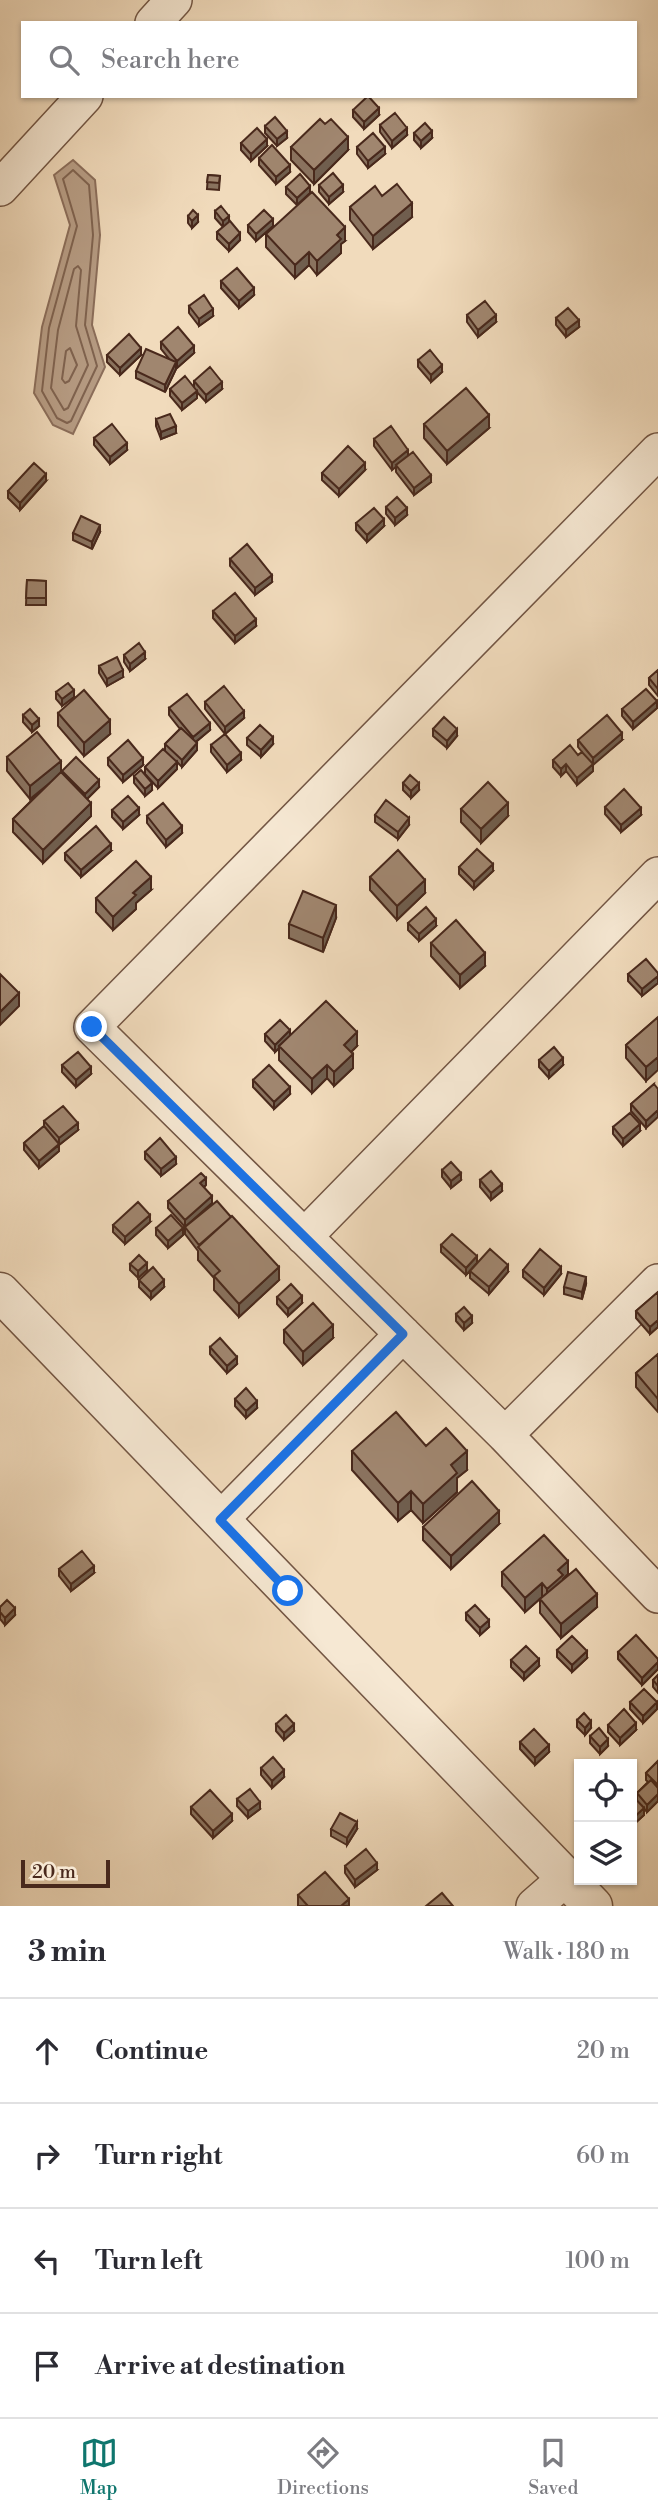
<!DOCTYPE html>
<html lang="en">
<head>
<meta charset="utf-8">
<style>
  :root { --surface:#fff; --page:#f2f2f3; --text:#2b2b33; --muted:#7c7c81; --line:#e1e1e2; --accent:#0f766e }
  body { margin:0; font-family:"Libre Bodoni",serif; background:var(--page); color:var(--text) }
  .controls { position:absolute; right:21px; bottom:21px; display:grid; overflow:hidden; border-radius:0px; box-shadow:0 2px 5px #0004 }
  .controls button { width:63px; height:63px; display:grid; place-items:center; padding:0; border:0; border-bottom:2px solid var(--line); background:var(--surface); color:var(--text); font:35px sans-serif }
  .scale { position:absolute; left:21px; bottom:18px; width:89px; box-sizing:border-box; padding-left:7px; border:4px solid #49291c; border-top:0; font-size:19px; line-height:24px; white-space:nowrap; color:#49291c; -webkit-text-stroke:5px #f6e8d3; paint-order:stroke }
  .stop { position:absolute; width:21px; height:21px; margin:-16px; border:5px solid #1a73e8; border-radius:50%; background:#fff }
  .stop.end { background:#1a73e8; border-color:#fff; box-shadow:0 2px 7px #0008 }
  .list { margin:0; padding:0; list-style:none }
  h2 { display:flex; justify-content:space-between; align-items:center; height:91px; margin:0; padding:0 28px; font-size:30px }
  h2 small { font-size:23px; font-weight:400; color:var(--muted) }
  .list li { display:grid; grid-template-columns:46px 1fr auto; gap:21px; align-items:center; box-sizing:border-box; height:105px; padding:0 28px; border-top:2px solid var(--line) }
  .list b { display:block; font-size:26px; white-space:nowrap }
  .list em { font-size:23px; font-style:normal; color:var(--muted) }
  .icon { flex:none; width:38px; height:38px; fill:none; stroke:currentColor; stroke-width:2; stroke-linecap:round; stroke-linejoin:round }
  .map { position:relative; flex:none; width:658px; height:1906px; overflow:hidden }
  .search { position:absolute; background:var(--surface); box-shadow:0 2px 5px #0004; left:21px; right:21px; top:21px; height:77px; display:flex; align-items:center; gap:18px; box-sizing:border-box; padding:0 24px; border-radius:0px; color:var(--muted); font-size:26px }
  .sheet { height:511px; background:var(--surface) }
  nav { display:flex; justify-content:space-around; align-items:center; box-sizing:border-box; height:98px; border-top:2px solid var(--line); background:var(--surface); font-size:19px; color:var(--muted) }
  nav a { display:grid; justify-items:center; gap:4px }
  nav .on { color:var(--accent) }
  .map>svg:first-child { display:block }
</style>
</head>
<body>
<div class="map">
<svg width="658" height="1906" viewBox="0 0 658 1906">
  <rect width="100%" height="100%" fill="#f1dbbc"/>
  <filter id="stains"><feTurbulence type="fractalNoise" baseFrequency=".00286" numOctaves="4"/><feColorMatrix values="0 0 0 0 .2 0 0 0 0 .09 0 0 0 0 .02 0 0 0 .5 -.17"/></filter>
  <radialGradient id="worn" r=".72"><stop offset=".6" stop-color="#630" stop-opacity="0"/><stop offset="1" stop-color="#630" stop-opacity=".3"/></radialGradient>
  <!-- water -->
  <path fill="#b89e86" stroke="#8c6f5c" stroke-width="2" d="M73,160L95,180L100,235L92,325L105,367L73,434L53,425L34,393L42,327L70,225L54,175Z"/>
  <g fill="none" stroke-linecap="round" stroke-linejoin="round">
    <!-- shore -->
    <path stroke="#806451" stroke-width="2" d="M73,170L89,185L93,235L85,325L97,366L71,421L67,423L57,418L42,391L49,328L77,226L63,179Z
      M78,266L81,270L76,326L88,365L68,408L64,410L51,388L58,330L74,269Z
      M70,348L77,365L69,381L65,383L62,379L66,351Z"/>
    <defs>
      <path id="minor" d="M153,23L174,0
        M0,188L85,96
        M658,451L92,1027L505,1435L658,1282
        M304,1237L658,875
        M505,1435L658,1595
        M220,1520L403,1334
        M534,1906L565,1879"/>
      <path id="tertiary" d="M0,1292L593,1906"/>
    </defs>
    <!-- minor casing -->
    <use href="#minor" stroke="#735644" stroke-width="38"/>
    <!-- tertiary casing -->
    <use href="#tertiary" stroke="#735644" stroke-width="41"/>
    <!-- minor -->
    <use href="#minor" stroke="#f6e8d3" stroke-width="35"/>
    <!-- tertiary -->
    <use href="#tertiary" stroke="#f6e8d3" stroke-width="38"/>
  </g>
  <!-- wall -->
  <path fill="#8a735f" stroke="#49291c" stroke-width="2" d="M353,110L379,115L364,129L353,117Z
    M380,125L407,135L392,148L380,132Z
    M265,126L287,138L277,146L265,133Z
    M414,133L432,138L421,148L414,140Z
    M241,143L267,146L251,161L241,150Z
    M291,147L348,150L314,184L291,160Z
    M357,147L385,154L368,168L357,154Z
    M259,158L290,172L276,184L259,165Z
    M208,175L220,176L219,190L207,189Z
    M319,185L343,192L329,204L319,192Z
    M286,187L310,193L297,205L286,194Z
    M382,196L412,217L373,249L350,220V207Z
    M215,211L229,222L240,240L229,251L217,239V232L223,227L215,218Z
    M188,216L198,222L192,228L188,223Z
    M248,225L273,226L256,241L248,232Z
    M266,234L345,241L341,244V253L317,275L309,265L295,278L266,247Z
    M221,281L254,295L239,308L221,288Z
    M189,306L213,316L199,326L189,313Z
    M467,315L496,322L478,337L467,322Z
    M556,318L579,327L566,337L556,325Z
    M161,342L194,353L177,368L176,366V369L165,392L136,378V371L170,360L161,349Z
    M107,355H141L120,375L107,362Z
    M418,360L442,372L431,382L418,367Z
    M194,381L222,389L206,402L197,392V398L182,410L170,396V389L194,387Z
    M156,419L176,433L161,439L156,426Z
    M424,424L489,428L447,464L424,438Z
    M94,438L127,450L110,464L94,445Z
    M374,439L408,456L431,482L414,495L396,472V466L392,470L374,446Z
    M365,470L339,496L322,480V473Z
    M46,481L20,510L8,498V491Z
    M386,507L407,515L395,525L386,514Z
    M356,523L384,526L367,542L356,530Z
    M100,532L92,549L73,540V533Z
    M230,559L272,582L255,595L230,566Z
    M27,580L46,581V605H26Z
    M213,611L256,626L235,643L213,618Z
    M124,655L145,659L130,671L124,662Z
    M99,666L123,677L107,686L99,673Z
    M658,670V696L649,685V678Z
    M56,692L74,697L62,706L56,699Z
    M205,702L244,718L225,734L205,709Z
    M169,708L210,730L196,742L197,750L182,767L177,762V769L158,788L145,774V767L165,751V744L180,729L169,715Z
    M657,708L633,729L622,716V709Z
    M58,713L110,734L84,756L58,726Z
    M23,715L39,726L32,732L23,722Z
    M433,729L457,736L447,748L433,736Z
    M247,738L273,744L261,757L247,745Z
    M578,740H622L593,764V771L577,785L566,771L561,776L553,767V760L578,755L582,752L578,747Z
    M211,745L241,760L227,772L211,752Z
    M7,757L61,773L62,772V771L99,787L87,799L91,816L43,863L13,832V819L49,783L30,799L7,771Z
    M108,758L143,765L123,782L108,765Z
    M134,776L152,790L145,796L134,783Z
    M403,783L419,790L411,798L403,790Z
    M605,807L641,815L621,832L605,814Z
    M461,809L508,816L481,843L461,822Z
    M112,810L139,815L123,829L112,817Z
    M375,815L409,825L398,839L375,822Z
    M147,816L182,833L166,847L147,823Z
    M111,851L81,877L65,860V853Z
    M459,867L493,871L474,889L459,874Z
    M370,877L425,893L397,920L370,890Z
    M151,890L136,903V909L113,930L96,912V898Z
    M336,918L323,952L289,938V924Z
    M408,923L436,926L419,941L408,930Z
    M431,943L485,966L460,988L431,956Z
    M658,973V983L642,996L628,981V974Z
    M657,1018L646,1081L626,1058V1045Z
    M265,1034L290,1035L357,1046L351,1052L353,1068L334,1086L327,1078L312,1093L279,1060V1048L275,1052L265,1041Z
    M539,1060L563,1065L549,1078L539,1067Z
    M62,1065L91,1074L76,1087L62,1072Z
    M253,1080L290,1094L274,1109L253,1087Z
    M654,1084L646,1128L631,1111V1104Z
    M44,1121L78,1130L59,1145V1151L39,1168L24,1150V1143L44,1126Z
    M613,1127L640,1131L623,1146L613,1134Z
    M145,1152L176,1164L161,1176L145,1159Z
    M442,1170L461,1180L451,1188L442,1177Z
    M480,1180L502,1191L491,1200L480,1187Z
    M206,1185L204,1187L212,1203L185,1227L168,1208V1201Z
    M150,1222L125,1244L113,1232V1225Z
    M185,1227L279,1280L239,1317L214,1290V1278L198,1260V1251L185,1234Z
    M156,1228L183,1235L168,1248L156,1235Z
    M441,1245L477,1263L466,1275L441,1252Z
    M130,1264L147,1270L138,1278L130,1270Z
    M523,1270L561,1274L544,1295L523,1277Z
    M470,1271L508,1272L489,1294L470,1278Z
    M139,1280L164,1287L151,1299L139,1287Z
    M586,1284L582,1299L564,1294V1287Z
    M658,1292V1327L650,1334L636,1318V1311Z
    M277,1297L302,1303L288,1316L277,1304Z
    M456,1314L472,1323L464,1330L456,1321Z
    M284,1330L333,1338L303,1365L284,1343Z
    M210,1347L237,1364L227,1373L210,1354Z
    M658,1354V1412L636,1387V1373Z
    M235,1399L257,1408L246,1418L235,1406Z
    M426,1446L467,1470L457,1478V1492L423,1523L411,1510L398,1521L352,1470V1451Z
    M499,1524L451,1569L423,1540V1527Z
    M59,1569L94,1573L71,1591L59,1576Z
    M502,1572L568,1574L563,1580L597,1607L561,1638L540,1613V1599L542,1597L525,1612L502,1586Z
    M0,1607L15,1615L5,1625L0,1619Z
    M466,1613L489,1627L480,1635L466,1620Z
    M557,1650L587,1658L572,1672L557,1657Z
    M618,1652L658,1659V1669L642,1685L618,1659Z
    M511,1660L539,1666L524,1680L511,1667Z
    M658,1675V1693L653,1687V1680Z
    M630,1702L657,1709L643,1723L630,1709Z
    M577,1720L591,1728L585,1735L577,1727Z
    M276,1724L294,1731L284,1740L276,1731Z
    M608,1725L636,1730L620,1745L608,1732Z
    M590,1736L608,1746L600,1754L590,1743Z
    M520,1742L549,1752L535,1765L520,1749Z
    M658,1761V1801L647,1812L641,1805L644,1815L632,1826V1795L637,1800V1793L648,1782L646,1780V1773Z
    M261,1768L284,1777L272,1788L261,1775Z
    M237,1799L260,1809L248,1818L237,1806Z
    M191,1807L232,1821L213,1838L191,1814Z
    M331,1829H357L347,1845L331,1836Z
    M345,1866L377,1870L355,1887L345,1873Z
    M298,1895L349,1906H298Z"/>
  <!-- shaded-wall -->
  <path fill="#705e4e" stroke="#49291c" stroke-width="2" d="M379,108V115L364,129V122Z
    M407,128V135L392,148V141Z
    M287,131V138L277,146V139Z
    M432,131V138L421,148V141Z
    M348,137V150L314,184V170Z
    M267,139V146L251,161V154Z
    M385,147V154L368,168V161Z
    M290,165V172L276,184V177Z
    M343,185V192L329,204V197Z
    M310,186V193L297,205V198Z
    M412,203V217L373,249V236Z
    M198,215V222L192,228V221Z
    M229,216V223L223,228V221Z
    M273,219V226L256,241V234Z
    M345,227V241L341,244V253L317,275V261L337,235Z
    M240,233V240L229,251V244Z
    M309,252V265L295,278V265Z
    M254,288V295L239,308V301Z
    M213,309V316L199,326V319Z
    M496,315V322L478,337V330Z
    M579,320V327L566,337V330Z
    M194,346V353L177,368V361Z
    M141,348V355L120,375V368Z
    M176,362V369L165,392V385Z
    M442,365V372L431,382V375Z
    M222,382V389L206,402V395Z
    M197,391V398L182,410V403Z
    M489,415V428L447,464V451Z
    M176,426V433L161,439V432Z
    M127,443V450L110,464V457Z
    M408,450V457L392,470V463Z
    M365,463V470L339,496V489Z
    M46,474V481L20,510V503Z
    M431,475V482L414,495V488Z
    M407,508V515L395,525V518Z
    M384,519V526L367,542V535Z
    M100,525V532L92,549V542Z
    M272,575V582L255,595V588Z
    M256,619V626L235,643V636Z
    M145,652V659L130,671V664Z
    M123,670V677L107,686V679Z
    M74,690V697L62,706V699Z
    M657,701V708L633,729V722Z
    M244,711V718L225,734V727Z
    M39,719V726L32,732V725Z
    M110,720V734L84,756V743Z
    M210,723V730L193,744V737Z
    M457,729V736L447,748V741Z
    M622,733V740L593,765V758Z
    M273,737V744L261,757V750Z
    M197,743V750L182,767V760Z
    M241,753V760L227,772V765Z
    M143,758V765L123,782V775Z
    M61,761V774L30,799V786Z
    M177,762V769L158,788V781Z
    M566,764V771L561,776V769Z
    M593,764V771L577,785V778Z
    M99,780V787L85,801V794Z
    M152,783V790L145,796V789Z
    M419,783V790L411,798V791Z
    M91,803V816L43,863V850Z
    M508,803V816L481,843V829Z
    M139,808V815L123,829V822Z
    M641,808V815L621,832V825Z
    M409,818V825L398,839V832Z
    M182,826V833L166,847V840Z
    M111,844V851L81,877V870Z
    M493,864V871L474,889V882Z
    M151,877V890L136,903V909L113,930V917L133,893Z
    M425,880V893L397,920V906Z
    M336,905V918L323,952V938Z
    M436,919V926L419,941V934Z
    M485,953V966L460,988V975Z
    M658,976V983L642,996V989Z
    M19,993V1006L0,1025V1012Z
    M290,1030V1037L279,1046V1048L275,1052V1045Z
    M357,1032V1046L344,1059V1045Z
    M353,1054V1068L334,1086V1072Z
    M658,1057V1070L646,1081V1067Z
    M563,1058V1065L549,1078V1071Z
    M327,1065V1078L312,1093V1079Z
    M91,1067V1074L76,1087V1080Z
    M290,1087V1094L274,1109V1102Z
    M658,1110V1117L646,1128V1121Z
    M78,1123V1130L59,1145V1151L39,1168V1161L59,1145V1138Z
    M640,1124V1131L623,1146V1139Z
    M176,1157V1164L161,1176V1169Z
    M461,1173V1180L451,1188V1181Z
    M206,1178V1185L200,1190V1183Z
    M502,1184V1191L491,1200V1193Z
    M212,1196V1203L185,1227V1220Z
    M150,1215V1222L125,1244V1237Z
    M183,1228V1235L168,1248V1241Z
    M477,1256V1263L466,1275V1268Z
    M147,1263V1270L138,1278V1271Z
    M508,1265V1272L489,1294V1287Z
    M279,1267V1280L239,1317V1304Z
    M561,1267V1274L544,1295V1288Z
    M586,1277V1284L582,1299V1292Z
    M164,1280V1287L151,1299V1292Z
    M302,1296V1303L288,1316V1309Z
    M472,1316V1323L464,1330V1323Z
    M658,1320V1327L650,1334V1327Z
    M333,1325V1338L303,1365V1352Z
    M237,1357V1364L227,1373V1366Z
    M257,1401V1408L246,1418V1411Z
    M467,1451V1470L457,1478V1492L423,1523V1504L451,1465Z
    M411,1491V1510L398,1521V1503Z
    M499,1511V1524L451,1569V1556Z
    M568,1561V1574L563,1579V1588L547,1603V1589L558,1570Z
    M94,1566V1573L71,1591V1584Z
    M542,1583V1597L525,1612V1598Z
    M597,1594V1607L561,1638V1624Z
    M15,1608V1615L5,1625V1618Z
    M489,1620V1627L480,1635V1628Z
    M587,1651V1658L572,1672V1665Z
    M539,1659V1666L524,1680V1673Z
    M658,1662V1669L642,1685V1678Z
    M657,1702V1709L643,1723V1716Z
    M591,1721V1728L585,1735V1728Z
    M636,1723V1730L620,1745V1738Z
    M294,1724V1731L284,1740V1733Z
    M608,1739V1746L600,1754V1747Z
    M549,1745V1752L535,1765V1758Z
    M284,1770V1777L272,1788V1781Z
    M658,1794V1801L647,1812V1805Z
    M260,1802V1809L248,1818V1811Z
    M644,1808V1815L632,1826V1819Z
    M232,1814V1821L213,1838V1831Z
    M357,1822V1829L347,1845V1838Z
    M377,1863V1870L355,1887V1880Z
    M349,1899V1906H341Z"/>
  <!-- building -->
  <path fill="#a0866f" stroke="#49291c" stroke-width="2" d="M368,96L379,108L364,122L353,110Z
    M395,113L407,128L392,141L380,125Z
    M275,117L287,131L277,139L265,126Z
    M320,119L325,124L331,119L348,137L314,170L291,147Z
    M425,123L432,131L421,141L414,133Z
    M257,128L267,139L251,154L241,143Z
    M373,133L385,147L368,161L357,147Z
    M272,145L290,165L276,177L259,158Z
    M333,173L343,185L329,197L319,185Z
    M300,174L310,186L297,198L286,187Z
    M208,175L220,176L219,183L207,182Z
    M397,184L412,203L373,236L350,207L375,186L382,196Z
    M312,192L345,227L337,235L341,239L317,261L309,252L295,265L266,234Z
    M221,206L229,216L223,221L215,211Z
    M193,210L198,215L192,221L188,216Z
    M264,210L273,219L256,234L248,225Z
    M230,221L240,233L229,244L217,232Z
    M237,268L254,288L239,301L221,281Z
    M204,295L213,309L199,319L189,306Z
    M485,301L496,315L478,330L467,315Z
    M568,308L579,320L566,330L556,318Z
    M178,327L194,346L177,361L161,342Z
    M129,334L141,348L120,368L107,355Z
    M146,349L176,362L165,385L136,371Z
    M430,350L442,365L431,375L418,360Z
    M210,367L222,382L206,395L194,381Z
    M185,376L197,391L182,403L170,389Z
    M466,388L489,415L447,451L424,424Z
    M170,414L176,426L161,432L156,419Z
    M112,424L127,443L110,457L94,438Z
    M391,426L408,450L392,463L374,439Z
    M348,446L365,463L339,489L322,473Z
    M413,452L431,475L414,488L396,465Z
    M34,463L46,474L20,503L8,491Z
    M397,497L407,508L395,518L386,507Z
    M374,508L384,519L367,535L356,523Z
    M81,516L100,525L92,542L73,533Z
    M247,544L272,575L255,588L230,559Z
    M27,580L46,581V598H26Z
    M235,593L256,619L235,636L213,611Z
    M139,643L145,652L130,664L124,655Z
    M117,657L123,670L107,679L99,666Z
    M658,670V689L649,678Z
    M68,683L74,690L62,699L56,692Z
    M224,686L244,711L225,727L205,702Z
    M646,689L657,701L633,722L622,709Z
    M84,690L110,720L84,743L58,713Z
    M187,694L210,723L193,737L169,708Z
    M30,709L39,719L32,725L23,715Z
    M607,715L622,733L593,758L578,740Z
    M444,717L457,729L447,741L433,729Z
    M260,725L273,737L261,750L247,738Z
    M181,728L197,743L182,760L165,744Z
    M37,732L61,761L30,786L7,757Z
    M225,734L241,753L227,765L211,745Z
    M128,740L143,758L123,775L108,758Z
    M570,745L578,755L582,752L593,764L577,778L566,764L561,769L553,760Z
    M163,749L177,762L158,781L145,767Z
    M76,757L99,780L85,794L62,771Z
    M141,770L152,783L145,789L134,776Z
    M61,772L91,803L43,850L13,819Z
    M410,775L419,783L411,791L403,783Z
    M488,782L508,803L481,829L461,809Z
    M624,789L641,808L621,825L605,807Z
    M128,796L139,808L123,822L112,810Z
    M386,800L409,818L398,832L375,815Z
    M163,803L182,826L166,840L147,816Z
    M96,826L111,844L81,870L65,853Z
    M477,849L493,864L474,882L459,867Z
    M398,850L425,880L397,906L370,877Z
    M136,861L151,877L133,893L136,895L113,917L96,898Z
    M303,891L336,905L323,938L289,924Z
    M426,907L436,919L419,934L408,923Z
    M456,920L485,953L460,975L431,943Z
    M646,959L658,973V976L642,989L628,974Z
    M0,974L19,993L0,1012Z
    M326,1001L357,1032L344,1045L353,1054L334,1072L327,1065L312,1079L279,1046Z
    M657,1018L658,1020V1057L646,1067L626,1045Z
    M280,1020L290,1030L275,1045L265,1034Z
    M554,1047L563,1058L549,1071L539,1060Z
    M78,1052L91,1067L76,1080L62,1065Z
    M269,1065L290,1087L274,1102L253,1080Z
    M654,1084L658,1089V1110L646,1121L631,1104Z
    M63,1106L78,1123L59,1138L44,1121Z
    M630,1113L640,1124L623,1139L613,1127Z
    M44,1126L59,1144L39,1161L24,1143Z
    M160,1138L176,1157L161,1169L145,1152Z
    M451,1162L461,1173L451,1181L442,1170Z
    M491,1171L502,1184L491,1193L480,1180Z
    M201,1173L206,1178L200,1183L212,1196L185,1220L168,1201Z
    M217,1201L231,1217L199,1245L185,1227Z
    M138,1202L150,1215L125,1237L113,1225Z
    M171,1215L183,1228L168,1241L156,1228Z
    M232,1216L279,1267L239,1304L214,1276L220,1271L198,1247Z
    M452,1234L477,1256L466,1268L441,1245Z
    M490,1249L508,1265L489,1287L470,1271Z
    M540,1249L561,1267L544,1288L523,1270Z
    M139,1255L147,1263L138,1271L130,1264Z
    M153,1267L164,1280L151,1292L139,1280Z
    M568,1272L586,1277L582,1292L564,1287Z
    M291,1284L302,1296L288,1309L277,1297Z
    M658,1292V1320L650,1327L636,1311Z
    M313,1303L333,1325L303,1352L284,1330Z
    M464,1307L472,1316L464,1323L456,1314Z
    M220,1338L237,1357L227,1366L210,1347Z
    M658,1354V1399L636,1373Z
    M246,1388L257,1401L246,1411L235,1399Z
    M396,1412L426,1446L446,1428L467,1451L451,1465L457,1473L423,1504L411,1491L398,1503L352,1451Z
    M472,1481L499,1511L451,1556L423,1527Z
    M544,1535L568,1561L558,1570L563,1575L547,1589L542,1583L525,1598L502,1572Z
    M82,1551L94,1566L71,1584L59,1569Z
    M576,1569L597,1594L561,1624L540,1599Z
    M7,1600L15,1608L5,1618L0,1612V1607Z
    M475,1605L489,1620L480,1628L466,1613Z
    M636,1635L658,1659V1662L642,1678L618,1652Z
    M572,1636L587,1651L572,1665L557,1650Z
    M526,1646L539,1659L524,1673L511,1660Z
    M658,1675V1686L653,1680Z
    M644,1689L657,1702L643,1716L630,1702Z
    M624,1709L636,1723L620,1738L608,1725Z
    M584,1713L591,1721L585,1728L577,1720Z
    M286,1715L294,1724L284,1733L276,1724Z
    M599,1728L608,1739L600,1747L590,1736Z
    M534,1729L549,1745L535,1758L520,1742Z
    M273,1757L284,1770L272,1781L261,1768Z
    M658,1761V1785L646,1773Z
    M651,1780L658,1788V1794L647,1805L637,1793Z
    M250,1789L260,1802L248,1811L237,1799Z
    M210,1790L232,1814L213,1831L191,1807Z
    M632,1795L644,1808L632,1819Z
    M340,1813L357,1822L347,1838L331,1829Z
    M366,1849L377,1863L355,1880L345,1866Z
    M325,1872L349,1899L341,1906H308L298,1895Z
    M442,1893L453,1906H426Z"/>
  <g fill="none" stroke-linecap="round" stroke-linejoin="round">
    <!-- route -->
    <path stroke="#1a73e8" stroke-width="9" d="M92,1027L403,1334L220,1520L288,1591"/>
  </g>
  <rect width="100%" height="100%" filter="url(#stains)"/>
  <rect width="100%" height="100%" fill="url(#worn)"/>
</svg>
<div class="controls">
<button><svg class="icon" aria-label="locate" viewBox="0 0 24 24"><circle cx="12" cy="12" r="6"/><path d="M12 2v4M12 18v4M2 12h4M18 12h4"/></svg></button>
<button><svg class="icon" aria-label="layers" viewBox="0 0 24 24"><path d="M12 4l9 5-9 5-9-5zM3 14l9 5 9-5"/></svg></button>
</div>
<div class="scale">20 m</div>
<div class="stop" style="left:288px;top:1591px"></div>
<div class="stop end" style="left:92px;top:1027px"></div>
<div class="search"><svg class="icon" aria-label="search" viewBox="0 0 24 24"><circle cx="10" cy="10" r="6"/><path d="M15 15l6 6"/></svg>Search here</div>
</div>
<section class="sheet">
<h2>3 min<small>Walk · 180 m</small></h2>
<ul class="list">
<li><svg class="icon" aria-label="ahead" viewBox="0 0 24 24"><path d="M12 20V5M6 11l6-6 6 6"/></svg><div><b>Continue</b></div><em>20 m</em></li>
<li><svg class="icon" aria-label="right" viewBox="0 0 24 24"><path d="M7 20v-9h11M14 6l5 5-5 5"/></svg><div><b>Turn right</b></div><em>60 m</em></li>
<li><svg class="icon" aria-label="left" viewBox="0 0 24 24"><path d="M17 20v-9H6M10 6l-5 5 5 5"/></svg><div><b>Turn left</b></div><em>100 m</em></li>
<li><svg class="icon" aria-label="arrive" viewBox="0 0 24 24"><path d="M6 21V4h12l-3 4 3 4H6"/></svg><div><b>Arrive at destination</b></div></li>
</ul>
</section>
<nav>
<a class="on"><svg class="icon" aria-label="map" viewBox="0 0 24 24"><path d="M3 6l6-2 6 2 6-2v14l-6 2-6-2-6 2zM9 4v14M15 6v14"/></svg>Map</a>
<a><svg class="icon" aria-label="directions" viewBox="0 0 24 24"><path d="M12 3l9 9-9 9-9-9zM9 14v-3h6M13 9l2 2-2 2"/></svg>Directions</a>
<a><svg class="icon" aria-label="saved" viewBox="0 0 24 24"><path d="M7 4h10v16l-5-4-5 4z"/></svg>Saved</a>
</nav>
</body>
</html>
